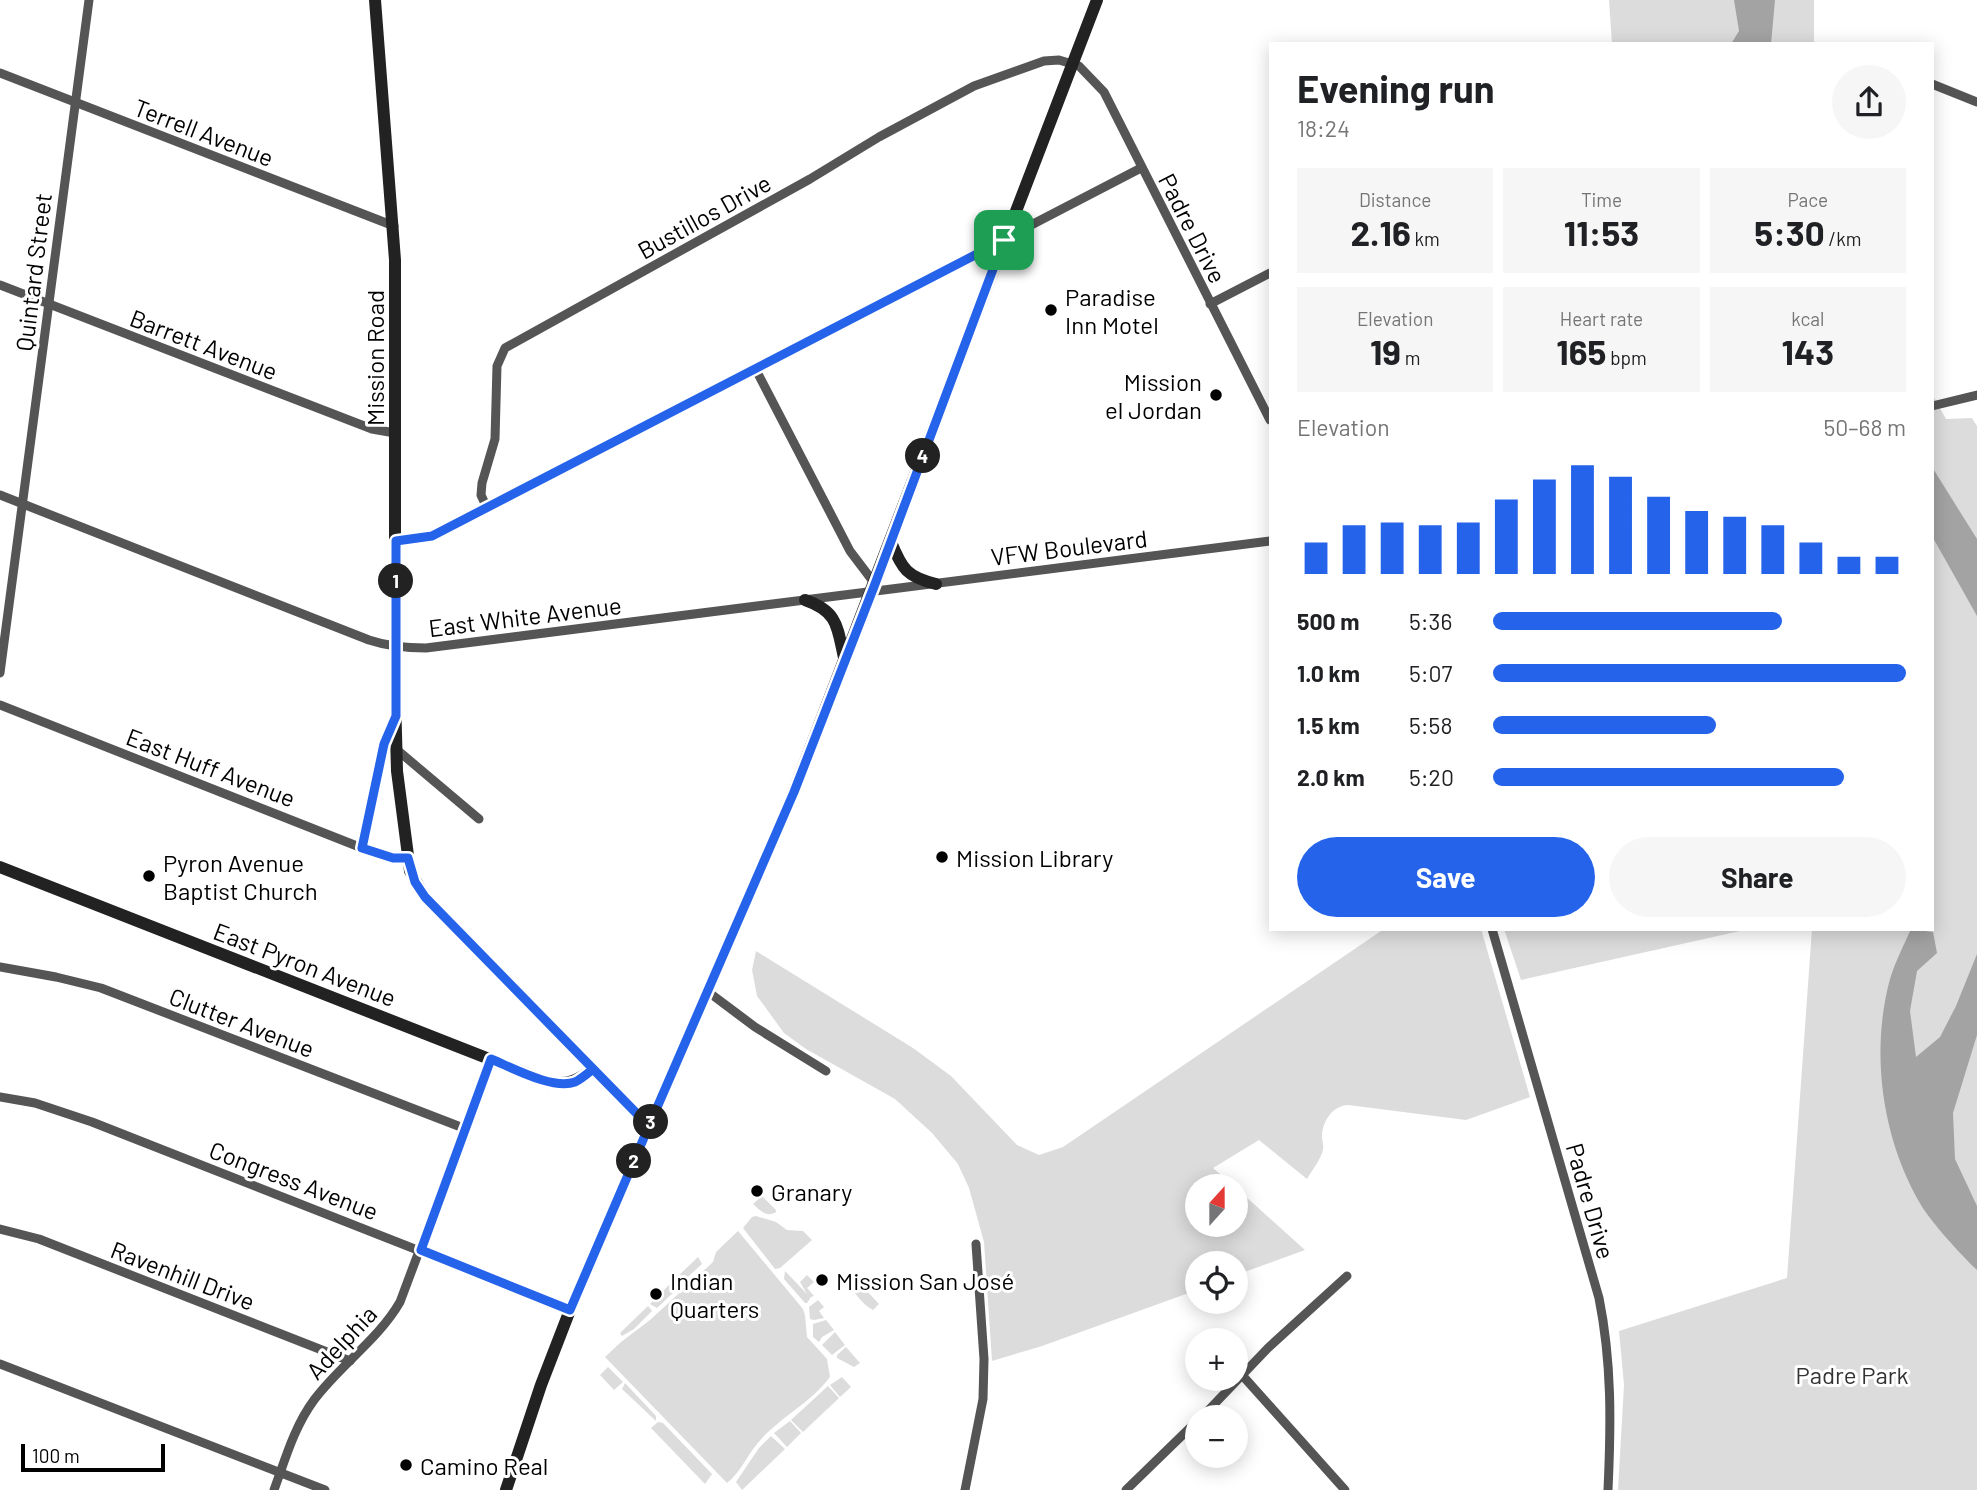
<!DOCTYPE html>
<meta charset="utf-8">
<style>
:root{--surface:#fff;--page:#f6f6f6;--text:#202124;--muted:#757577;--accent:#2563eb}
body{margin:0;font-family:Barlow,sans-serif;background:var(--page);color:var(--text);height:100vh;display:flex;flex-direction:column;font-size:26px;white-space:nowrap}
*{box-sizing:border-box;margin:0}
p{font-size:23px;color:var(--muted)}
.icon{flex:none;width:38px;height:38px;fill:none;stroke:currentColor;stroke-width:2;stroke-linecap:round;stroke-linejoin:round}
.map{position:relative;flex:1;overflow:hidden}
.details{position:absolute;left:1269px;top:42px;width:665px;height:889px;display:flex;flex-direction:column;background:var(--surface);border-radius:0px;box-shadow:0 4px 18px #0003}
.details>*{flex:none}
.needle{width:46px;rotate:21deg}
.tools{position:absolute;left:1185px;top:1174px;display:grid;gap:14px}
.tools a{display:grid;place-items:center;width:63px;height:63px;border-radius:50%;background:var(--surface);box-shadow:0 4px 18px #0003;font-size:35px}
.scale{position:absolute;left:21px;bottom:18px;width:144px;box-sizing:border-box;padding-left:7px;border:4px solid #000;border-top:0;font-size:19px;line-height:24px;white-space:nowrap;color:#000;-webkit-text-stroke:5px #fff;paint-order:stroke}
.pin{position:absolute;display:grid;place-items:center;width:60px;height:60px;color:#fff;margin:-30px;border-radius:14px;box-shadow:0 4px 10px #0006}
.km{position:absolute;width:35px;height:35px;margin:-18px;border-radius:50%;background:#222;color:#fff;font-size:19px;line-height:35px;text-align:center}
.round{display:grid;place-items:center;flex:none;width:74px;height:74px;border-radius:37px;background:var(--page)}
.overview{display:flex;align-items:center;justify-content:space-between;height:119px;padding:0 28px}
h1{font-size:38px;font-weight:700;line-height:52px}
.metrics{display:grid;grid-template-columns:repeat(3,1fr);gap:10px;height:119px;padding:7px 28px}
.metrics div{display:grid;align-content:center;border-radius:0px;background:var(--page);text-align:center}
.metrics b{font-size:35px;font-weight:700}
.metrics small{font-size:19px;font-weight:400}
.metrics p{font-size:19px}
.chart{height:196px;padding:14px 28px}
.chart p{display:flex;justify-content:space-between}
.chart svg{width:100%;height:126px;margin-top:7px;stroke:var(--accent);stroke-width:6}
.primary-button{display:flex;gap:14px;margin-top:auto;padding:14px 28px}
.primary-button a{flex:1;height:80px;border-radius:42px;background:var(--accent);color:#fff;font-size:28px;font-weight:700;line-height:80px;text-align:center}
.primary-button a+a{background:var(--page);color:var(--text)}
ul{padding:0 28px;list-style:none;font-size:23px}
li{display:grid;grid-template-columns:112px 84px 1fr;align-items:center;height:52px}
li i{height:18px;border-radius:9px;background:var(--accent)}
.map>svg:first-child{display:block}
.green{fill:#dcdcdc}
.water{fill:#a3a3a3}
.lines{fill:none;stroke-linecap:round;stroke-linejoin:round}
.street{stroke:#555;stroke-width:9}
.secondary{stroke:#222;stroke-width:12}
.route-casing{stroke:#fff;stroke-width:14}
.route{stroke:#2563eb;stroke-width:9}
.poi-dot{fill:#000;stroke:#fff;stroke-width:2.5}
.labels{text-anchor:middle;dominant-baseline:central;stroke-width:6;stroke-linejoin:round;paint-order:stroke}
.street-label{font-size:24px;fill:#000;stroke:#fff}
.poi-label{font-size:24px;fill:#000;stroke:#fff;text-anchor:start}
.park-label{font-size:24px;fill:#333;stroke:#fff}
</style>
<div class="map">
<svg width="1977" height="1490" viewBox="0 0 1977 1490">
<rect width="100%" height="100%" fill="#fff"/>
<!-- green -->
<g class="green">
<polygon points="1609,0 1814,0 1814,44 1612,44"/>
<polygon points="1932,394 1946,419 1972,418 1977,426 1977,1490 1618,1490 1624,1385 1619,1331 1787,1278 1812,929 1932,929"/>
<path d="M1384,929H1481L1530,1097L1466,1120L1348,1105C1332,1106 1322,1122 1322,1137C1322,1141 1324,1145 1323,1149C1322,1158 1312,1170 1307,1179L1259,1140L1213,1168L1234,1186H1197V1225H1236V1188L1305,1250L1236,1275V1264H1197V1290L1042,1346L992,1361L984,1242L969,1188L958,1164L932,1133L895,1099L806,1049L784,1033L757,996L752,970L756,951L913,1048L951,1076L1017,1145L1039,1155L1063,1147Z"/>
<polygon points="1504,929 1749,929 1521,980"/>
<path d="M762,1196L776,1210V1212C766,1218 760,1210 753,1204Z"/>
<polygon points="756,1216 776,1222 787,1230 803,1231 812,1240 780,1268 775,1269 743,1228 752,1217"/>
<path d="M738,1231L803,1309L805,1315L807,1337L827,1359L830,1377C810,1404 778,1418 757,1444C746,1457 741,1472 727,1483L605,1357L621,1342L650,1320L713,1262L716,1252Z"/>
<polygon points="698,1257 702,1264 678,1286 673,1281"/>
<polygon points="785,1271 807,1294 800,1282 807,1275 814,1282 807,1288 814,1296 811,1297 807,1303 805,1303 784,1279"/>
<path d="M848,1271L879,1304L873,1310C860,1303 847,1285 848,1271Z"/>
<polygon points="671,1283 676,1290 657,1308 650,1304"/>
<polygon points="818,1300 824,1307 819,1311 824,1318 814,1320 810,1319 809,1307"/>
<polygon points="648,1306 652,1311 634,1329 622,1336 620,1333"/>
<polygon points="826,1320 834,1330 822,1337 819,1342 813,1337 813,1324"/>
<polygon points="835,1332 845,1345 832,1355 822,1345"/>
<polygon points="846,1347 860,1363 854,1367 837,1358 837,1355"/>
<polygon points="608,1367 623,1382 614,1390 600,1375"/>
<polygon points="842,1377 851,1387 840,1397 830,1385"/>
<polygon points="625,1383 656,1416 656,1421 622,1389"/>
<polygon points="828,1386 839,1398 803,1432 791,1420"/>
<polygon points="790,1421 801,1433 787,1447 774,1433"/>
<polygon points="658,1422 663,1423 712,1474 705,1484 651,1428"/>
<polygon points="771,1436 785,1449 742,1490 736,1482 759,1448"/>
</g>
<!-- water -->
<g class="water">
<polygon points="1734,0 1775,0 1771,44 1731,44 1739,31"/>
<polygon points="1932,467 1977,539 1977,616 1932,536"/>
<path d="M1911,929L1933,932L1937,953L1917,971L1910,1011L1916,1057L1940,1037L1956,1006L1977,954V1035L1953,1113L1955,1159L1977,1206V1270C1963,1257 1930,1221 1921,1205C1882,1139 1870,1053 1890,979C1895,962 1904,945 1911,929Z"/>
</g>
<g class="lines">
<!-- street -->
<g class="street">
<polyline points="0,73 394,226"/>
<polyline points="1932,84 1977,102"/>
<polyline points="0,285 372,429 395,433"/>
<polyline points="1210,304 1270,273"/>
<polyline points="755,368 850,551 875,584"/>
<polyline points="1932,406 1977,395"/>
<path d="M0,495L369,640C387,646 406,648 426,648L1270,541"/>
<polyline points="487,508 481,495 482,483 495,439 497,366 505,348 810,179 879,137 974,86 1044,61 1059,60 1079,66 1104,92 1270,420"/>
<polyline points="396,541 432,536 1141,168"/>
<polyline points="0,673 89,0"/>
<polyline points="0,705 362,848 393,858 409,858"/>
<polyline points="396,749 479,819"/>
<polyline points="362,848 384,744 394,721"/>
<path d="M1492,929L1599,1298C1612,1363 1611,1424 1608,1490"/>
<polyline points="0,967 56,977 101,988 466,1129"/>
<polyline points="707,991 755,1027 826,1071"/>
<polyline points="0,1097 35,1103 92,1122 570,1310"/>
<polyline points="0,1229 39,1239 350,1361"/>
<polyline points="0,1364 325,1490"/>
<polyline points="1242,1375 1345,1490"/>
<polyline points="1201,1418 1268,1348 1347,1276"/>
<path d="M274,1490C285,1460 294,1427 314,1400C340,1365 378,1340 400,1302L491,1059"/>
<polyline points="965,1490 983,1399 984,1359 976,1244"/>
<polyline points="1126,1490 1197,1421"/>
</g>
<!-- secondary -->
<g class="secondary">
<polyline points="375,0 395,260 395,696 397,771 410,871 425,897 649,1126"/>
<path d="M891,542C902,569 907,577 936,584"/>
<path d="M805,600C840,612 837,629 845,662"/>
<path d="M0,867L548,1082C568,1085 577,1081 593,1069"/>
<polyline points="506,1490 541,1385 570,1310 790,801 1097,0"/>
</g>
</g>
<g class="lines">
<defs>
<path id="route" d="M1004,240L432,536L396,541V716L384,744L362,848L393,858H408L415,882L425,897L649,1126L570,1310L421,1250L491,1059C513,1068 553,1090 575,1082C581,1079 588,1073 593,1069L649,1126L794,792L875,584L1004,240"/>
</defs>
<!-- route casing -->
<use href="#route" class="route-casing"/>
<!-- route -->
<use href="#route" class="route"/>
</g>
<!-- markers -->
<g class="poi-dot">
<circle cx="1051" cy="310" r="7"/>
<circle cx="1216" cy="395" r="7"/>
<circle cx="942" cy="857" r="7"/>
<circle cx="149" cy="876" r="7"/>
<circle cx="757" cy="1191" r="7"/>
<circle cx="822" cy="1280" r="7"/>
<circle cx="656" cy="1294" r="7"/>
<circle cx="406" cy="1465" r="7"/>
</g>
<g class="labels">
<!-- street labels -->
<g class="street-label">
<text transform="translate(204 132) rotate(21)">Terrell Avenue</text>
<text transform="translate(704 216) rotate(-29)">Bustillos Drive</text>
<text transform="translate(1193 228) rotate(63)">Padre Drive</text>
<text transform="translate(33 272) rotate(-83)">Quintard Street</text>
<text transform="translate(204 344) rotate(21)">Barrett Avenue</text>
<text transform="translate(374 358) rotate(-90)">Mission Road</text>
<text transform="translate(1069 547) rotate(-7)">VFW Boulevard</text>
<text transform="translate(525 616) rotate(-7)">East White Avenue</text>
<text transform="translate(211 767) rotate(21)">East Huff Avenue</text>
<text transform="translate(305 964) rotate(21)">East Pyron Avenue</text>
<text transform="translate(242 1022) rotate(21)">Clutter Avenue</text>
<text transform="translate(294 1180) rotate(21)">Congress Avenue</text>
<text transform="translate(1591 1201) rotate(74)">Padre Drive</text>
<text transform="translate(183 1275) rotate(21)">Ravenhill Drive</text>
<text transform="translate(341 1342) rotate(-47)">Adelphia</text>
</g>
<!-- poi labels -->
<g class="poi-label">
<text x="1065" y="296">Paradise<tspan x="1065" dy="28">Inn Motel</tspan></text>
<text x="1202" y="381" text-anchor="end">Mission<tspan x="1202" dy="28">el Jordan</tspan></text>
<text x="956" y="857">Mission Library</text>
<text x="163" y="862">Pyron Avenue<tspan x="163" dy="28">Baptist Church</tspan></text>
<text x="771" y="1191">Granary</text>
<text x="670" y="1280">Indian<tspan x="670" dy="28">Quarters</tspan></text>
<text x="836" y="1280">Mission San José</text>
<text x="420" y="1465">Camino Real</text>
</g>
<!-- park labels -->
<g class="park-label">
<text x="1852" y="1374">Padre Park</text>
</g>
</g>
</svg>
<div class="tools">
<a><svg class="needle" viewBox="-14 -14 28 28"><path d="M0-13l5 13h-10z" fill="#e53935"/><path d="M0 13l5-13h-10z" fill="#757577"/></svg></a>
<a><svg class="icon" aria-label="locate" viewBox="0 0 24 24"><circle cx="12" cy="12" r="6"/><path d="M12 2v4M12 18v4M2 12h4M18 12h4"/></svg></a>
<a>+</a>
<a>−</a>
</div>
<div class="scale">100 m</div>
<div class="pin" style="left:1004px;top:240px;background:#1e9e55"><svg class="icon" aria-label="arrive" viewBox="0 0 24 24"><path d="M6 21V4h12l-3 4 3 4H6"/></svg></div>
<b class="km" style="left:396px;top:581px">1</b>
<b class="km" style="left:634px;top:1161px">2</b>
<b class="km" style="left:651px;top:1122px">3</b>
<b class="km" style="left:923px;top:456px">4</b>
<section class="details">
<div class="overview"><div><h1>Evening run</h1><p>18:24</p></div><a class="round"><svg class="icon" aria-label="share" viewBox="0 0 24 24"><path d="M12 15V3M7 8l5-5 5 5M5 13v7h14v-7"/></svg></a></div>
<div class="metrics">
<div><p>Distance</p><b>2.16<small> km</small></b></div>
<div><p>Time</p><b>11:53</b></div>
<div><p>Pace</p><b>5:30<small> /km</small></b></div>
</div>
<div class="metrics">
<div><p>Elevation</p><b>19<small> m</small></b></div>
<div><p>Heart rate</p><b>165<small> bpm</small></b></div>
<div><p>kcal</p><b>143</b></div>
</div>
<div class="chart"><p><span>Elevation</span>50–68 m</p>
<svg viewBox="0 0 160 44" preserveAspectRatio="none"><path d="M5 44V33M15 44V27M25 44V26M35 44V27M45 44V26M55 44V18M65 44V11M75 44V6M85 44V10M95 44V17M105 44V22M115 44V24M125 44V27M135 44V33M145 44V38M155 44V38"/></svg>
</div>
<ul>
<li><b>500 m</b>5:36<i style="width:70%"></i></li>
<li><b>1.0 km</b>5:07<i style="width:100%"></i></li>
<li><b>1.5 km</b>5:58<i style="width:54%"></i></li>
<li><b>2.0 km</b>5:20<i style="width:85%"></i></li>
</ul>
<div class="primary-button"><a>Save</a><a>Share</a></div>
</section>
</div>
